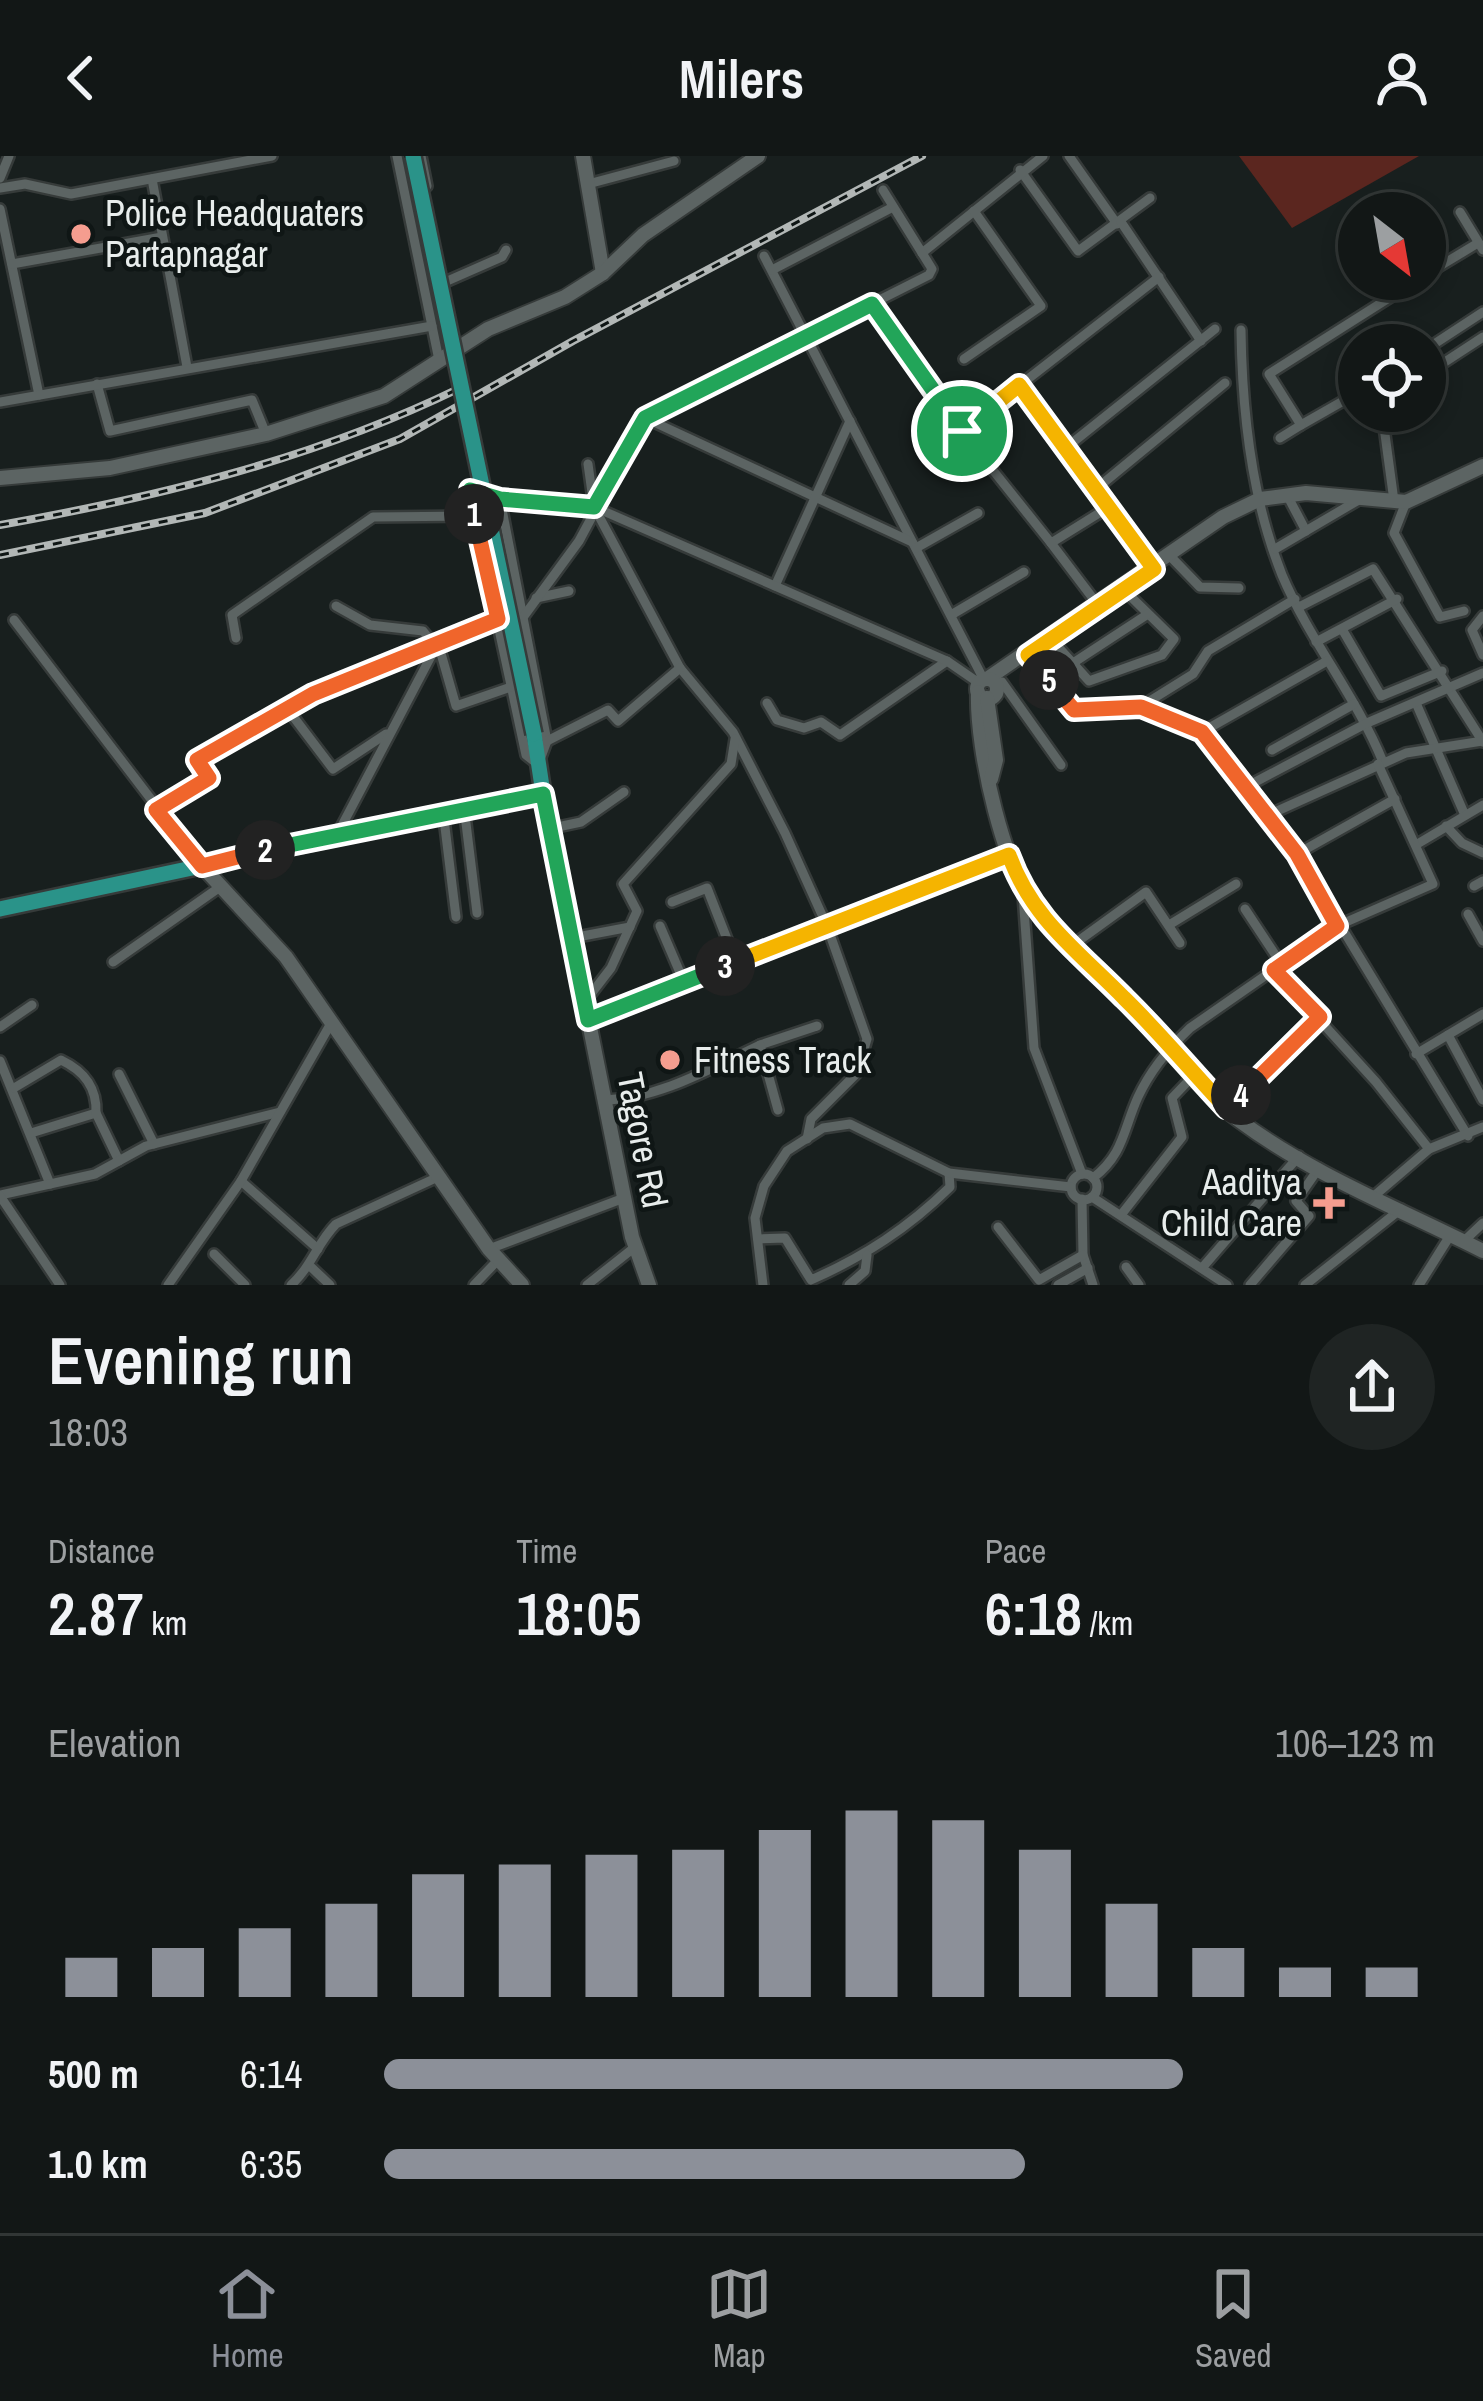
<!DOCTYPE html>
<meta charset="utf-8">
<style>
:root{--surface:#121716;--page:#1f2423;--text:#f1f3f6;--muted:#9c9fa1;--line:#313635;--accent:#8c9099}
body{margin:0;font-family:"Archivo Narrow",sans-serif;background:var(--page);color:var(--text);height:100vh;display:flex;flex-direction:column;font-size:45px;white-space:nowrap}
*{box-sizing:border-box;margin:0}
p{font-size:39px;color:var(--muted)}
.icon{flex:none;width:66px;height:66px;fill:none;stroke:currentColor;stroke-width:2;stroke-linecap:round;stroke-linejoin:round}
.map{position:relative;height:1129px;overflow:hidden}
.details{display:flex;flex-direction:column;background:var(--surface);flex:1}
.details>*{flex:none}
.needle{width:78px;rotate:149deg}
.tools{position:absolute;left:1338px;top:36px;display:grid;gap:24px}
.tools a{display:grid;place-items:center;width:108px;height:108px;border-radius:50%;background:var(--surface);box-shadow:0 6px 18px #0003,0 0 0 3px var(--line);font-size:60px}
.pin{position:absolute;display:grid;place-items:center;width:102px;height:102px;color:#fff;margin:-51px;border:6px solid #fff;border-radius:50%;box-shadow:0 3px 12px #0007}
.km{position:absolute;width:60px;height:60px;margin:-30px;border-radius:50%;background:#222;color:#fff;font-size:33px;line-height:60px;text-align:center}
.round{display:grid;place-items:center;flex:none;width:126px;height:126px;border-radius:63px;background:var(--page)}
.head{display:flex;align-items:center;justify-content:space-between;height:204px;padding:0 48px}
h1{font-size:66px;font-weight:600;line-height:90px}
.metrics{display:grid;grid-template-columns:repeat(3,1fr);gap:18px;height:204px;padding:12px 48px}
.metrics div{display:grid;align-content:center}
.metrics b{font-size:60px;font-weight:600}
.metrics small{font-size:33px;font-weight:400}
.metrics p{font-size:33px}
.chart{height:336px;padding:24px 48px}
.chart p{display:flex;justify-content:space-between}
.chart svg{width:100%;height:216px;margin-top:12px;stroke:var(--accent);stroke-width:6}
ul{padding:0 48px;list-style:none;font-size:39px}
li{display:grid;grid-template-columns:192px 144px 1fr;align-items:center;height:90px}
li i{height:30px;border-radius:15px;background:var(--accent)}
header{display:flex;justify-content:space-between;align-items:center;height:156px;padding:0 48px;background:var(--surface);font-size:54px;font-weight:600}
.tabs{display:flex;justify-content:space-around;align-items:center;height:168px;border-top:3px solid var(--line);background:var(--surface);font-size:33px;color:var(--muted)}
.tabs a{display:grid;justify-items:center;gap:6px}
.tabs .current{color:var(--accent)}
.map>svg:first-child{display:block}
.green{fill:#5b261f}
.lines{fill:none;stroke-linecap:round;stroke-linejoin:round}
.street-casing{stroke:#363b3a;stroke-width:14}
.secondary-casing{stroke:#363b3a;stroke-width:18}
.primary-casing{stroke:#363b3a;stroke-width:20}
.street{stroke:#5c6463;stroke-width:9}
.secondary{stroke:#5c6463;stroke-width:14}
.primary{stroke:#2a9389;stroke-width:15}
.rail-casing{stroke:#b2b7b6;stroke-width:8}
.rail{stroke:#0f1615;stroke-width:3;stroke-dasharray:9;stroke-linecap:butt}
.primary-bridge-casing{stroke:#363b3a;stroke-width:20;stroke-linecap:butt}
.primary-bridge{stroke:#2a9389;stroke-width:15}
.split-1-casing{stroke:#fff;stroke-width:24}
.split-2-casing{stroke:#fff;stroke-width:24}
.split-3-casing{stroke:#fff;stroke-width:24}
.split-4-casing{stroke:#fff;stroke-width:24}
.split-5-casing{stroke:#fff;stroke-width:24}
.split-6-casing{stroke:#fff;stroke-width:24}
.split-1{stroke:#22a559;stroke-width:15}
.split-2{stroke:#f0652b;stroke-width:15}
.split-3{stroke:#22a559;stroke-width:15}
.split-4{stroke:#f5b400;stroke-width:15}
.split-5{stroke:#f0652b;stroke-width:15}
.split-6{stroke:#f5b400;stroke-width:15}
.poi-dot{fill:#f59d8f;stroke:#0f1615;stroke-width:4.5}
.labels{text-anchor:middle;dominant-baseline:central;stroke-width:9;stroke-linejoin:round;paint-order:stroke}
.poi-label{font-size:36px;fill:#e8edec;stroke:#0f1615;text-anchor:start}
.street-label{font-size:36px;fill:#e8edec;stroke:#0f1615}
</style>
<header><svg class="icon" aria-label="back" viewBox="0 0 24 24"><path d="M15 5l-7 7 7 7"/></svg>Milers<svg class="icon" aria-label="person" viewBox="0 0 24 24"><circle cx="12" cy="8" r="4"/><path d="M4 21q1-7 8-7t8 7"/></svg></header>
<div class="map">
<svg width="1483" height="1129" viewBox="0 0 1483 1129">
<rect width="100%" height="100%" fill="#181f1e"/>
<!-- green -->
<polygon class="green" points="1239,0 1419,0 1292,72"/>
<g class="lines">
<defs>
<g id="street">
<polyline points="397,0 439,204"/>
<polyline points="421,0 427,30"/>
<polyline points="1069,0 1117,68"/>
<polyline points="1020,14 1078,95 1150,42"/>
<polyline points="0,22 9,0"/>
<polyline points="152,23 187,211"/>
<polyline points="588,28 674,5"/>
<polyline points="0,32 25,28 71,38 272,0"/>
<polyline points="0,53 39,239"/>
<polyline points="1460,56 1483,94"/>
<polyline points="1121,66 1201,185"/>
<polyline points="922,97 1043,0"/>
<polyline points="764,100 984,524"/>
<polyline points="12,108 162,81"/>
<polyline points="772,114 893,51"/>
<polyline points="1425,119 1478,87"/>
<polyline points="445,126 502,101 506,94"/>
<polyline points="873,148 921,224 1051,387 1109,351"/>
<path d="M1241,174C1242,253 1252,344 1282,419C1310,485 1356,540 1383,606"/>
<polyline points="1425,194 1483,156"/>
<polyline points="964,203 1041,150 974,55"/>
<polyline points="1425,219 1483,181"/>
<polyline points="97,228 110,275 252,244 266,278"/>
<polyline points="1019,229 1154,413"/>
<polyline points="0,246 432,170"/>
<polyline points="1390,255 1384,271 1394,345"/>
<polyline points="645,262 912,386"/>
<polyline points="1301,269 1359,236"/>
<polyline points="961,275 1159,121"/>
<polyline points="1280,282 1301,269 1269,218 1419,123"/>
<polyline points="1067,291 1215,173"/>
<polyline points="588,308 594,351 680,512 733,576 785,677 827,770 867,883 857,917 811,963 807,983"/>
<polyline points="1096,333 1225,227"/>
<polyline points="1287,339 1306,375"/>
<polyline points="500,343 547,585 541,601"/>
<polyline points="1406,346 1394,377 1440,461 1464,455"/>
<polyline points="1051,387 1098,449"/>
<polyline points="916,392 978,357"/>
<polyline points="1275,393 1362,342"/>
<polyline points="1170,400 1200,431 1239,432"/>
<polyline points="775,430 850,265"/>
<polyline points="536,442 569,435"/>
<polyline points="336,450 370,469 423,475 434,489"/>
<polyline points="1299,451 1373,413 1483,586"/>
<polyline points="951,459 1024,416"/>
<polyline points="524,460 579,385 645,262 929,119 932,113 883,34"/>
<polyline points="1483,460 1472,474 1483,499"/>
<polyline points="14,464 202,710"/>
<polyline points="1342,473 1381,540 1442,515"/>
<polyline points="236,482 232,459 373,361 474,360"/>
<polyline points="1051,483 1089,525 1162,499 1174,483 1123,433"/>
<polyline points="1316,486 1397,443"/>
<polyline points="1028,498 1074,554 1140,551 1202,576 1297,698 1468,980"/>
<polyline points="1073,507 1148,458"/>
<polyline points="1002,526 1061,609"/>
<polyline points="767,547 777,564 804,572 821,566 840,579 947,505"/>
<polyline points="1416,547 1464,657"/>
<polyline points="1140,551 1193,518 1208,495 1295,443"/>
<polyline points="289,555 333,613 386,578"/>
<polyline points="1202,576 1327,505"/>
<polyline points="547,585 608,554 618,565 680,512"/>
<polyline points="1272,594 1354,548"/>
<polyline points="535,606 526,599 469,334 500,343 594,351 947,505 979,527"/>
<polyline points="1242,633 1367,567 1483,517"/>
<polyline points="464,651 477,757"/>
<polyline points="156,654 209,622 197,604 313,538 438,487 456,550 511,531"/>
<polyline points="443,655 456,761"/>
<polyline points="1264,661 1406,597 1483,585"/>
<polyline points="1446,670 1462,687 1483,697"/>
<polyline points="553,672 581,666 624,636"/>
<polyline points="338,677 438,487 498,463"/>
<polyline points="1419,687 1483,649"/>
<polyline points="1297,698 1395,643"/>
<polyline points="1474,730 1483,725"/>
<polyline points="1023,739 1034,892 1082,1018"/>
<polyline points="672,746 707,732 736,806"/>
<polyline points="1245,753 1282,809"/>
<polyline points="1468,758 1483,785"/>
<polyline points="1169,769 1236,728"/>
<polyline points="660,770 684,826"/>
<polyline points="572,782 630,771"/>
<polyline points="1070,791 1146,736 1180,787"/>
<polyline points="113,806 220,731"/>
<polyline points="1274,814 1376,926 1429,993"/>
<polyline points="584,847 611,812 637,755 623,728 731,608 735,583"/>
<polyline points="588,864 1009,699"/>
<polyline points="0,871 32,849"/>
<polyline points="1448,879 1483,944"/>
<polyline points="760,889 817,870"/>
<polyline points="1416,898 1483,858"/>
<polyline points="0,905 50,1028"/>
<polyline points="119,918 154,988"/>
<path d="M14,932L61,904C84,915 97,931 96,957L31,977"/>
<path d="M604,944C659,943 711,912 760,889L778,954"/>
<polyline points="1226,952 1320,861"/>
<polyline points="96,957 119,1005"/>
<circle cx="1084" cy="1031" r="13"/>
<path d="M1093,1022C1124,998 1123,974 1138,941C1150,915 1170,891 1190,872L1337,770L1433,728L1378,608"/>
<polyline points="241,1025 318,1093"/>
<polyline points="0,1039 95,1018 146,990 280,956"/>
<polyline points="0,1040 60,1129"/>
<polyline points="1374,1040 1429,993 1483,971"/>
<polyline points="1092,1041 1227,1129"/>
<polyline points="1082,1043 1083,1099 1093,1129"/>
<polyline points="1121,1059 1182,981 1172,942 1195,918"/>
<polyline points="998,1071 1039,1124 1083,1099"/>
<path d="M758,1083L785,1082L811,1124C865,1100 908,1072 950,1031L949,1017"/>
<polyline points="1464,1085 1483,1067"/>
<polyline points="489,1093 624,1042"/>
<polyline points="214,1098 245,1129"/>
<polyline points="311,1111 330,1129"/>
<polyline points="1126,1111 1139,1129"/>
<polyline points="1202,1112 1299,1000"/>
<polyline points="168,1129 241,1025 330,869"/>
<path d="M291,1129C312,1110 317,1087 336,1068L438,1021"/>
<polyline points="474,1129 499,1103"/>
<polyline points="587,1129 635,1091"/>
<polyline points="763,1129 755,1062 764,1030 787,995 823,972 850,968 949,1017 1071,1031"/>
<polyline points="849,1129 865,1115 867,1099"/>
<polyline points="1058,1129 1088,1112"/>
<polyline points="1250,1129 1309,1060 1296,1045 1319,1012"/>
<polyline points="1305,1129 1401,1053"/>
<polyline points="1419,1129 1451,1078"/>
</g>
<g id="secondary">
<polyline points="583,0 603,117"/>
<polyline points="0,322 110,312 266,278 384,240 488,173 565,141 603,117 643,79 758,0"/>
<polyline points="987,523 1223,361 1260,343 1306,337 1406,346 1483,310"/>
<circle cx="987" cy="533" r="10"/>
<path d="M978,536C976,594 1004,717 1041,762C1069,798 1109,825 1139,858C1171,893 1202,938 1240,965C1313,1019 1402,1054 1483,1095"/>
<polyline points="987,542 996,604 991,623"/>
<polyline points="543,637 632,1081 649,1129"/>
<polyline points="202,710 286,801 489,1093 522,1129"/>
</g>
<g id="primary">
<polyline points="534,578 543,637"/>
<polyline points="0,753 543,637"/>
</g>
</defs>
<!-- street casing -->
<use href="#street" class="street-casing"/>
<!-- secondary casing -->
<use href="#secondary" class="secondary-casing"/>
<!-- primary casing -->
<use href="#primary" class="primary-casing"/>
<!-- street -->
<use href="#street" class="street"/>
<!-- secondary -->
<use href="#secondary" class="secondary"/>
<!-- primary -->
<use href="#primary" class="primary"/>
<defs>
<g id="rail">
<path d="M0,369C158,341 314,303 460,232"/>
<polyline points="0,399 205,357 400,283 573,185 922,0"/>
</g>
</defs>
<!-- rail casing -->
<use href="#rail" class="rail-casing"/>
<!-- rail -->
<use href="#rail" class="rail"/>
<defs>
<polyline id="primary-bridge" points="413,0 534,578"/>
</defs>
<!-- primary-bridge casing -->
<use href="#primary-bridge" class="primary-bridge-casing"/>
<!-- primary-bridge -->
<use href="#primary-bridge" class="primary-bridge"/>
</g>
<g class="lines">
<defs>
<polyline id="split-1" points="474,358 470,334 500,343 594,351 645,262 872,148 962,275"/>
<polyline id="split-2" points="265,694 202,710 156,654 209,622 197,604 313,538 498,463 474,358"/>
<polyline id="split-3" points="265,694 543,638 588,864 725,810"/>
<path id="split-4" d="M725,810L1009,699C1032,763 1078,795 1124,842C1160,877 1192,916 1226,952L1241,939"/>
<polyline id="split-5" points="1049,524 1074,554 1141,551 1202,576 1297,698 1337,770 1274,814 1320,861 1241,939"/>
<polyline id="split-6" points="962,275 1019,229 1154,413 1028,499 1049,524"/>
</defs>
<!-- split-1 casing -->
<use href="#split-1" class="split-1-casing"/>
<!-- split-2 casing -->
<use href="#split-2" class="split-2-casing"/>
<!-- split-3 casing -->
<use href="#split-3" class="split-3-casing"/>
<!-- split-4 casing -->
<use href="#split-4" class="split-4-casing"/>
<!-- split-5 casing -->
<use href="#split-5" class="split-5-casing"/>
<!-- split-6 casing -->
<use href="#split-6" class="split-6-casing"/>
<!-- split-1 -->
<use href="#split-1" class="split-1"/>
<!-- split-2 -->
<use href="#split-2" class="split-2"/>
<!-- split-3 -->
<use href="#split-3" class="split-3"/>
<!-- split-4 -->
<use href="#split-4" class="split-4"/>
<!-- split-5 -->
<use href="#split-5" class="split-5"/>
<!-- split-6 -->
<use href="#split-6" class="split-6"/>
</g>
<!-- markers -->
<g class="poi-dot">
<circle cx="81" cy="78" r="12"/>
<circle cx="670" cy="904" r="12"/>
<path d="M1323 1029h12v12h12v12h-12v12h-12v-12h-12v-12h12z"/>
</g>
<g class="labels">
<!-- poi labels -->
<g class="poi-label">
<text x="105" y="57">Police Headquaters<tspan x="105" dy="41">Partapnagar</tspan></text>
<text x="694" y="904">Fitness Track</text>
<text x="1302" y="1026" text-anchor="end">Aaditya<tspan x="1302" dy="41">Child Care</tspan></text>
</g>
<!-- street labels -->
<g class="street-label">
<text transform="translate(643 984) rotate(79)">Tagore Rd</text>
</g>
</g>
</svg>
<div class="tools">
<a><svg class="needle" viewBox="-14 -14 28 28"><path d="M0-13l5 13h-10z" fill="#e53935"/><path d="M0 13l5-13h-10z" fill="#9c9fa1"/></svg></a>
<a><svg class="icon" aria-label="locate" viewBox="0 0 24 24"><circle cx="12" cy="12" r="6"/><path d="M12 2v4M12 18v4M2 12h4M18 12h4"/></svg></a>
</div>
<div class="pin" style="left:962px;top:275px;background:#1e9e55"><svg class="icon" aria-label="arrive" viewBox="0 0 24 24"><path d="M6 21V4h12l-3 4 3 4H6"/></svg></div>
<b class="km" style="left:474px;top:358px">1</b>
<b class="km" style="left:265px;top:694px">2</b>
<b class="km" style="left:725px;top:810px">3</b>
<b class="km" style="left:1241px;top:939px">4</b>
<b class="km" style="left:1049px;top:524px">5</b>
</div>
<section class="details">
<div class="head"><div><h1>Evening run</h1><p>18:03</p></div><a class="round"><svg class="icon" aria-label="share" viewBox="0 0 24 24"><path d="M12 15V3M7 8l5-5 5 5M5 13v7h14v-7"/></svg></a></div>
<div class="metrics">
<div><p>Distance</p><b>2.87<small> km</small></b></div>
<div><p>Time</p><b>18:05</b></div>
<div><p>Pace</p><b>6:18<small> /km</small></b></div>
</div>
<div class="chart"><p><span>Elevation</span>106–123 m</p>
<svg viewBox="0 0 160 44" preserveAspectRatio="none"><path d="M5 44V36M15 44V34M25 44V30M35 44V25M45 44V19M55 44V17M65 44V15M75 44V14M85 44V10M95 44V6M105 44V8M115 44V14M125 44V25M135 44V34M145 44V38M155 44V38"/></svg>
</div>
<ul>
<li><b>500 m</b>6:14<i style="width:76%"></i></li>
<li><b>1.0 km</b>6:35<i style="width:61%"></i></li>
</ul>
</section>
<nav class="tabs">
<a class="current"><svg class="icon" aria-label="home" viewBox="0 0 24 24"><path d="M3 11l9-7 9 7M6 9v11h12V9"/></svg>Home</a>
<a><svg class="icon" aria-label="map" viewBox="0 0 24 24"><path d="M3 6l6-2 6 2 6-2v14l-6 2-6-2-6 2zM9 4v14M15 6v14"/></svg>Map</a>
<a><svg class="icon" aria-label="saved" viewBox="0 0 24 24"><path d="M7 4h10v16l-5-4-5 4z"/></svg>Saved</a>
</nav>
